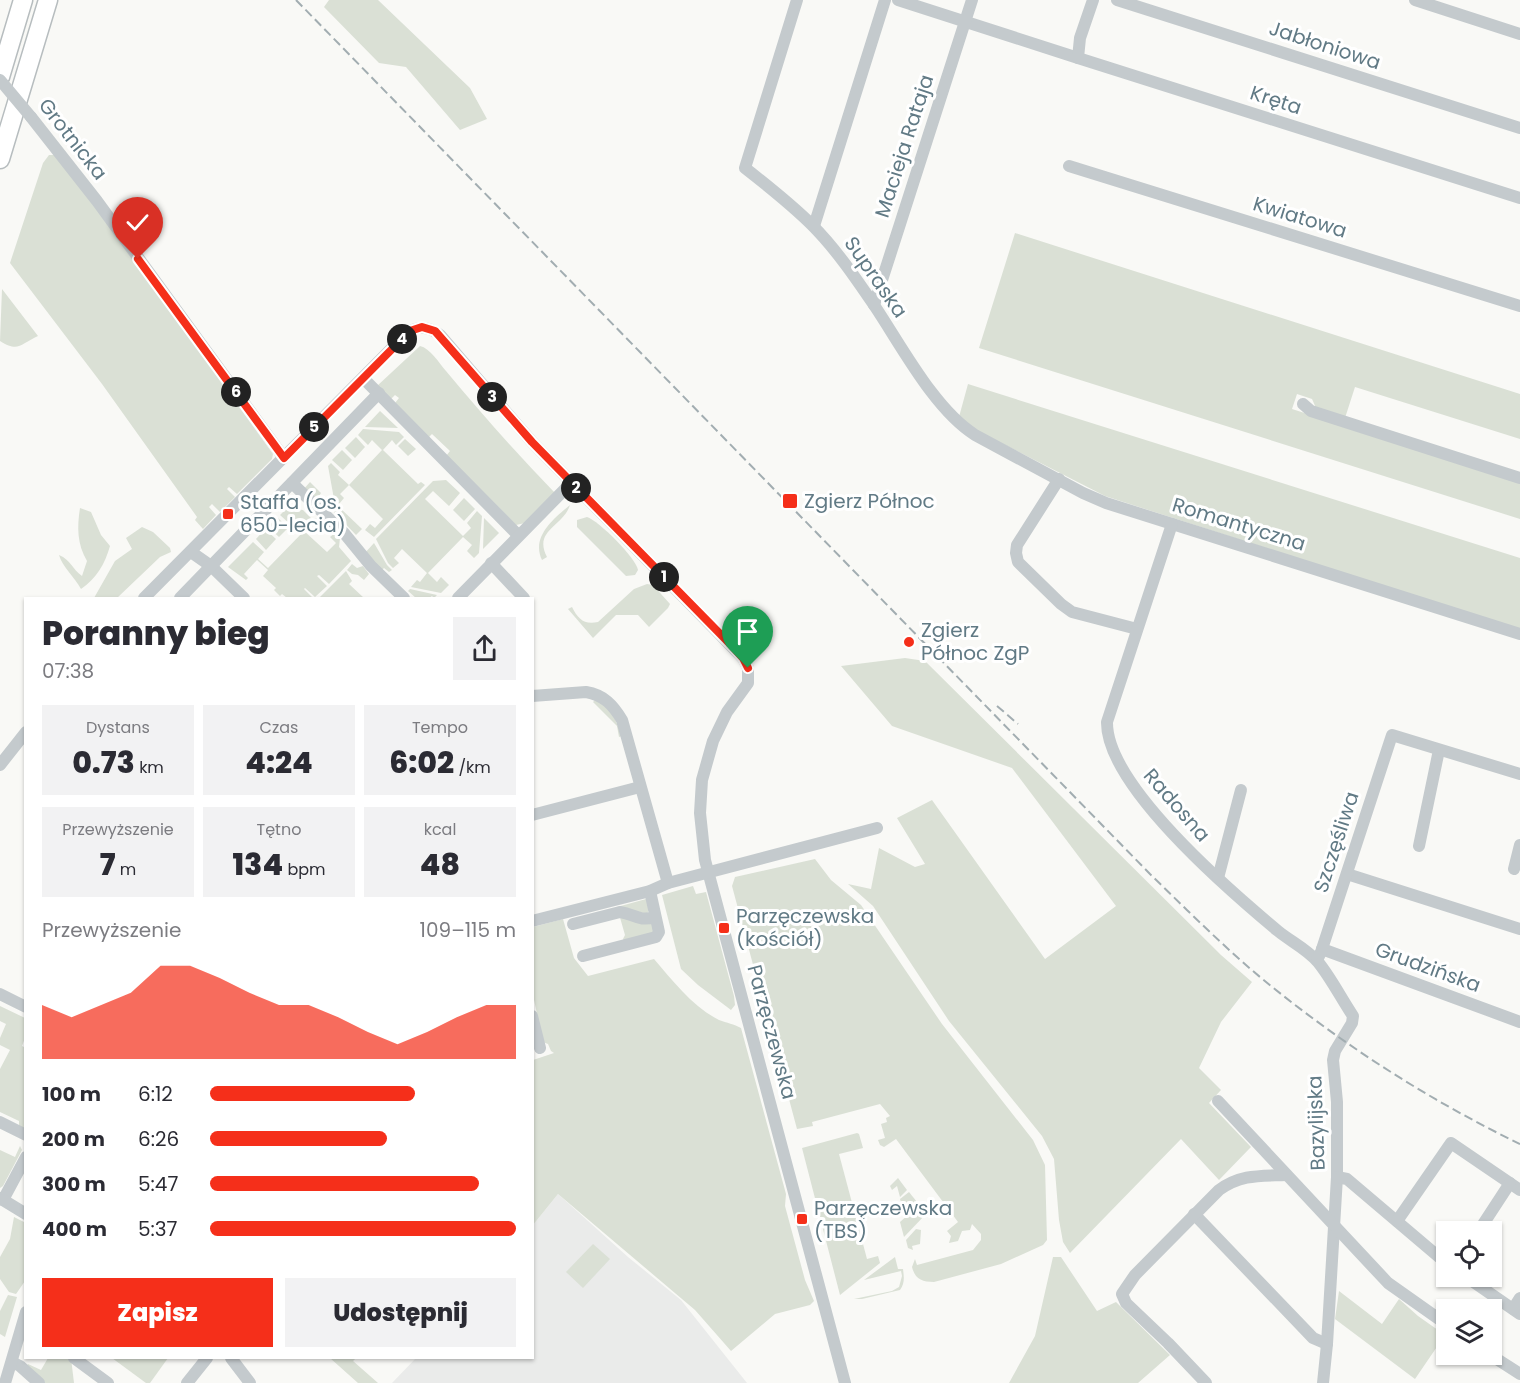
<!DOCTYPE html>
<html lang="pl">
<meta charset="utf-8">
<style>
:root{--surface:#fff;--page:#f2f2f3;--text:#2b2b33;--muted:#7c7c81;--accent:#f52f1a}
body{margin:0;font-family:Poppins,sans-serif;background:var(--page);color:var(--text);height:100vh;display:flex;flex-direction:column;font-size:22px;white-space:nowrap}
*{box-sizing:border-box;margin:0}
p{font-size:20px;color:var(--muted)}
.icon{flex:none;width:33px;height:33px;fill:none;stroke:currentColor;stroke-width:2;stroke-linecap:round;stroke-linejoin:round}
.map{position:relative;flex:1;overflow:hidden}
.panel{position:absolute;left:24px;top:597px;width:510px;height:762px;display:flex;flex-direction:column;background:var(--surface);border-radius:0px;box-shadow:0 2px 4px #0004}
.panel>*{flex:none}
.tools{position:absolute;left:1436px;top:1221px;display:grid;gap:12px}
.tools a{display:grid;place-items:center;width:66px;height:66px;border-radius:0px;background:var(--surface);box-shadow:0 2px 4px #0004;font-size:30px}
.pin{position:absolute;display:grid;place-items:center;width:51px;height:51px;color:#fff;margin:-62px -26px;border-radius:50% 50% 50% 0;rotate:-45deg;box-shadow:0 0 6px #0007}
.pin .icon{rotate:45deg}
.km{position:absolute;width:30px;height:30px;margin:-15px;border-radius:50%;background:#222;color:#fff;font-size:16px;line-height:30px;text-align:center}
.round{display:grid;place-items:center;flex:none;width:63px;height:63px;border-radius:0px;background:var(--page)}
.head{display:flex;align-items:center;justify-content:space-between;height:102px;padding:0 18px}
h1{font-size:33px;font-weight:800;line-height:45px}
.metrics{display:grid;grid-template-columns:repeat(3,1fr);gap:9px;height:102px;padding:6px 18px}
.metrics div{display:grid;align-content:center;border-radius:0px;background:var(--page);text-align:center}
.metrics b{font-size:30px;font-weight:800}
.metrics small{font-size:16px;font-weight:400}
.metrics p{font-size:16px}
.chart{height:168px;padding:12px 18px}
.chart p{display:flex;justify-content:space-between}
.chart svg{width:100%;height:108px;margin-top:6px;fill:var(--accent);opacity:.7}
.cta{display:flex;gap:12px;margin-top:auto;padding:12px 18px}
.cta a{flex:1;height:69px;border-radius:0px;background:var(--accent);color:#fff;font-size:24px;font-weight:800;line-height:69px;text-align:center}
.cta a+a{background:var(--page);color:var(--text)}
ul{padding:0 18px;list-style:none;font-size:20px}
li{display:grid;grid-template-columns:96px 72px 1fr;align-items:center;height:45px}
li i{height:15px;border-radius:8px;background:var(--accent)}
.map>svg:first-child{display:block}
.built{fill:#eaebea}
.green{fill:#dae0d5}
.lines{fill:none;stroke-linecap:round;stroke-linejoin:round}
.highway-casing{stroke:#b7bdbf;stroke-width:21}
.minor{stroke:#c4cacd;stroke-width:12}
.highway{stroke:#fff;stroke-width:18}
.rail{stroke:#a2adb1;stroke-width:2;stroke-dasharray:9 4.5;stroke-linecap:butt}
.minor-bridge{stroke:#c4cacd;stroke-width:12}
.route-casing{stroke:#fff;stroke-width:12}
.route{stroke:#f52f1a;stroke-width:8}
.poi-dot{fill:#f52f1a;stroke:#fff;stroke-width:2}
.labels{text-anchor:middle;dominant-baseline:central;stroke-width:6;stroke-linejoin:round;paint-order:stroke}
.street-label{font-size:20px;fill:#617a85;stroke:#fff}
.poi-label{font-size:20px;fill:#617a85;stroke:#fff;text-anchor:start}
</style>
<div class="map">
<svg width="1520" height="1383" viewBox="0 0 1520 1383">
<rect width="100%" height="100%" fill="#f9f9f6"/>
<!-- built -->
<polygon class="built" points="558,1194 628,1257 681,1300 747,1383 392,1383 416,1358 532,1358 533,1225"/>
<!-- green -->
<g class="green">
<polygon points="329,0 378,0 470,88 487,119 460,130 406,67 379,63 324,7"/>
<polygon points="49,155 56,155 101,214 273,454 272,459 237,494 229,487 227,489 235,497 220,512 212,504 209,507 216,515 203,529 195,520 197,517 102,384 10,263 43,163"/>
<polygon points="1015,233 1520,394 1520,439 1355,387 1345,418 1316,408 1312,399 1297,394 1292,409 1520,482 1520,519 979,348"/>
<path d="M2,289L38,336C20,344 19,353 0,341Z"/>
<path d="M420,346C430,348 439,363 446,371C481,413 517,454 555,493L525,523L516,525L446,456L450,451L432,434L428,438L395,403L399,398L395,395L391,399L377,386Z"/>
<polygon points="968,384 1520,558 1520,630 1105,496 972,428 959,417"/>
<polygon points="380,411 398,428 365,427"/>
<polygon points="363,429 399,432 404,437 396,445 392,440 383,450 418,484 421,482 425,485 374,537 365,530 370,524 375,528 383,519 349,485 340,494 344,498 339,504 334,499 328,466 331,463 340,472 338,475 349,485 382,450 372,440 368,445 358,435"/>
<polygon points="356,437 365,447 355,458 345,448"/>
<polygon points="405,439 416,449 408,456 398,446"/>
<polygon points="342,450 352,460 343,470 332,460"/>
<polygon points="446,480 460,493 449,506 433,491 425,499 463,536 471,528 467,523 477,511 482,516 479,553 474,558 467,551 472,545 463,537 428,573 437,582 441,577 449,585 441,593 411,587 417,580 420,582 427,573 402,549 394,558 399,563 393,568 388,563 376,539 433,481"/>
<polygon points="310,482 321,493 319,496 325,500 328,497 337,505 332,510 328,506 324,510 303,490"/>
<polygon points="464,498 475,509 464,521 453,510"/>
<path d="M570,505C563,527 533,530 547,557L542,560C531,537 553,519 570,505Z"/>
<polygon points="339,507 362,529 356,535 334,512"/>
<path d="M80,508L91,512L101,535L110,546C105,564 96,579 81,589C75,578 62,566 59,555C71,560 72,569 82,576L87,561C77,544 77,527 80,508Z"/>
<polygon points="287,508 303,510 312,519 319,518 322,520 317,525 313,521 304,531 327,552 336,543 330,537 335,533 340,538 339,547 351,561 329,584 319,575 317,576 327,586 315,597 305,588 304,589 313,598 287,598 282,594 280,596 274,590 276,588 263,576 268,570 257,560 244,574 248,578 246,580 228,567 253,542 264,552 258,559 268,568 304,531 294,522 291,525 280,515"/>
<polygon points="277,517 288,528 279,537 268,527"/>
<path d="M587,517C599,521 636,558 638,570L635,575L626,576L577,527V520Z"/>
<polygon points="484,518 499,533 483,549"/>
<polygon points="142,527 153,532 170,548 171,552 160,557 117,598 94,598 115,561 132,549 126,538"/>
<polygon points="265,529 276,539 266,550 256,539"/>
<polygon points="374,543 387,565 392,570 389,572 384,568 380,572 364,554"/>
<polygon points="352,564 357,568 363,566 369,574 364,580 358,575 352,574 347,570"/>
<polygon points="346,571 352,581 349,584 364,598 319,598"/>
<path d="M647,584L653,585L670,604L668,608L649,627L638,615H616L593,638L568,609L572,607C578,619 584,625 598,622L634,589Z"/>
<polygon points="410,589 437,595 434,598 432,596 429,598 416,598 408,591"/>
<polygon points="905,658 925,661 1221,955 1252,982 1221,1022 1199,1068 1221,1090 1209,1103 1251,1147 1219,1180 1181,1139 1070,1253 1063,1242 1059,1220 1054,1159 1042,1136 949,1021 873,906 848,884 871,889 879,848 915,867 925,864 897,818 932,800 1045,959 1116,906 1012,768 892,726 841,666"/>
<polygon points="596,699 612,712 622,736 619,737 617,726 593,702"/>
<path d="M815,859L831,880L861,905L942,1024L1033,1140L1045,1165L1047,1240L1043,1245L1001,1264L934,1282C922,1282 915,1279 912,1267L915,1259L917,1265L973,1250L981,1240V1234L972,1224L970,1230L962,1231L958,1241L949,1243L951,1236L947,1231L958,1222L896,1139L884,1147L880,1145L878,1140L885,1138L881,1124L887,1122L886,1118L890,1116L880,1104L812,1122L813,1126L797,1129L732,886L735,877Z"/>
<polygon points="693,886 696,894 706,892 734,996 735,1005 731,1010 698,985 681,969 662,895"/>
<polygon points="646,899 650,908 647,914 617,907"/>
<polygon points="619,914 650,921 655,929 652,934 624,941 623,939 625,935"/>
<path d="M563,919L574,958L588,976L654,959C673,981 693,1007 719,1020C727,1023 734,1024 741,1028L786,1194L785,1206L805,1280L814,1301L810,1305L775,1314L731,1351L695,1310L558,1194L533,1225V1060L554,1053L551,1051L548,1044L543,1042L533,995V927Z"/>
<polygon points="0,1006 25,1018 25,1038 22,1046 26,1048 25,1131 19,1128 19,1121 0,1112 0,1069 10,1050 0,1045 0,1038 6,1024 0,1021"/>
<polygon points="857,1133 859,1134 863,1148 839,1154 867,1259 878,1256 880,1263 840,1295 802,1148"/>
<polygon points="20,1146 22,1150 3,1186 0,1188 0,1150 15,1157"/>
<polygon points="898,1178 907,1190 900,1197 897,1186 892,1190 890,1186"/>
<polygon points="909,1192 917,1202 904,1214 900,1199"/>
<polygon points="919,1205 926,1214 904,1237 900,1222"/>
<polygon points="14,1217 26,1223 25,1281 16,1294 9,1292 0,1279 0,1257 10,1239"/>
<polygon points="916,1229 921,1230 920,1244 912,1246 913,1250 908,1248 906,1240"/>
<polygon points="593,1244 610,1259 583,1288 566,1272"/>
<path d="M895,1257L898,1269H903C904,1277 905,1283 900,1290L862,1299H854L892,1291L899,1287L902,1276L901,1271L864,1280Z"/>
<polygon points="1053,1257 1061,1257 1097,1311 1116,1302 1170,1355 1138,1383 1009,1383 1035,1336"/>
<polygon points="1339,1291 1382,1324 1399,1299 1418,1316 1445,1335 1415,1379 1335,1319"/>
<polygon points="8,1295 17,1297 5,1337 0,1334 0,1311"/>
<polygon points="48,1358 71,1358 74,1383 44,1383 26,1367 28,1364 41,1370"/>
<polygon points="112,1358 168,1358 150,1383 146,1383"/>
<polygon points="330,1358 356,1358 353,1361 378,1383 358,1383"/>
</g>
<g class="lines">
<defs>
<g id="highway">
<polyline points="0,77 23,0"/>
<polyline points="0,159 48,0"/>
</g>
</defs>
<!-- highway casing -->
<use href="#highway" class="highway-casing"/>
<!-- minor -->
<g class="minor">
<path d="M797,0L745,168C768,186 791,204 812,225C835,248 855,277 874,305C901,345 934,409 975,435L1083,493L1106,503L1520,634"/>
<polyline points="898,0 1078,58"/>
<polyline points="1093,0 1080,38 1078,58 1520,198"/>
<polyline points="1117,0 1520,128"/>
<polyline points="1415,0 1520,34"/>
<polyline points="31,117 97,201 284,458"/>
<polyline points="1069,166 1520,306"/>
<polyline points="814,226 885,0"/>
<polyline points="874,305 972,0"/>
<polyline points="363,378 518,535"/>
<polyline points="1303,404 1311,411 1520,478"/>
<polyline points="1059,479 1017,545 1016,553 1018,562 1061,604 1072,612 1137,629"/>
<polyline points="292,483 344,533 371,566 404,598"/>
<path d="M1172,524L1107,722C1106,785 1230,891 1278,931C1290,941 1307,949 1318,962C1331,978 1341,998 1353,1016L1352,1023L1335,1051L1333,1060L1337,1102V1177L1327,1344L1323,1383"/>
<polyline points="191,552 211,566 244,598"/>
<polyline points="491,563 524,598"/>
<path d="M144,598L405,335C417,325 428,326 440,335L532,442L743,658L748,668V683L727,712L713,741L702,780L700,813L705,860L845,1383"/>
<polyline points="180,598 379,393"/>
<polyline points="458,598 571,483"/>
<path d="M532,696L586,692C604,695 613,705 622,720L668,883"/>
<polyline points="0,765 26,732"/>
<polyline points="532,815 640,787"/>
<polyline points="1419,846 1439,750"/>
<polyline points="1514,869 1520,845"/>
<polyline points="1347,874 1520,929"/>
<polyline points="1218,878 1241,790"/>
<polyline points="532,921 650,891 668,883 877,828"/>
<path d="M573,924L620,912C635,914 638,922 655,917"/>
<polyline points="1322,949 1520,1022"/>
<polyline points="583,956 656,937 659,932 650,891"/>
<polyline points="1317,960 1321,952 1392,735 1520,774"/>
<polyline points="0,994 26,1007"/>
<polyline points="532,1016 540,1048"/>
<polyline points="1218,1101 1388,1283 1446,1324"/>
<polyline points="0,1122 26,1135"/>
<polyline points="1337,1177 1347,1179 1446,1263"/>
<polyline points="0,1198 3,1200 26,1157"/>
<polyline points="3,1200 26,1214"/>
<polyline points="1194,1214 1313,1338 1327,1344"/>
<polyline points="1397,1221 1451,1143 1520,1190"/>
<polyline points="1478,1232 1510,1183"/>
<polyline points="1465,1276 1520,1314"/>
<polyline points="1513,1309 1520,1298"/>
<polyline points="1489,1354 1520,1374"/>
<polyline points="74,1358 108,1383"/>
<polyline points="231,1358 250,1383"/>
<polyline points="12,1362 20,1366 39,1383"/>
<polyline points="5,1383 26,1312"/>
<polyline points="187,1383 207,1358"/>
<path d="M1206,1383L1168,1343L1126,1303L1122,1294L1135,1275L1219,1190C1241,1174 1260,1176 1286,1175"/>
</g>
<!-- highway -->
<use href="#highway" class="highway"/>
<!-- rail -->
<g class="rail">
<path d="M296,0L1150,874C1186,909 1222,945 1260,977C1340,1043 1427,1099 1520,1144"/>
<polyline points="997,706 1018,724"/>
</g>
<!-- minor-bridge -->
<polyline class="minor-bridge" points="0,80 31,117"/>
</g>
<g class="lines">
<defs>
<polyline id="route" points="138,259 284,458 410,331 422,327 435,331 532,442 733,647 743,658 748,668"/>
</defs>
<!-- route casing -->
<use href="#route" class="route-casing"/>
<!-- route -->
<use href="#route" class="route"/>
</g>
<!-- markers -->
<g class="poi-dot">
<rect x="782" y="493" width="16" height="16" rx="3"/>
<rect x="222" y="508" width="12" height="12" rx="3"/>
<circle cx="909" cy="642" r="6"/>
<rect x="718" y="922" width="12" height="12" rx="3"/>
<rect x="796" y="1213" width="12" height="12" rx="3"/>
</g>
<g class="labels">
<!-- street labels -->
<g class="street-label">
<text transform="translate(1325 45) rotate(18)">Jabłoniowa</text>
<text transform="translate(1276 100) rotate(18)">Kręta</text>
<text transform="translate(73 139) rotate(52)">Grotnicka</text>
<text transform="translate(904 146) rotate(-72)">Macieja Rataja</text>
<text transform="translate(1300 217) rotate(17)">Kwiatowa</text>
<text transform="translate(876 277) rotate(55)">Supraska</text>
<text transform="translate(1239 524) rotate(17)">Romantyczna</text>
<text transform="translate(1177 805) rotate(49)">Radosna</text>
<text transform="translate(1336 842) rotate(-72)">Szczęśliwa</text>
<text transform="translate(1428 967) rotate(20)">Grudzińska</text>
<text transform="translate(772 1032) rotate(75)">Parzęczewska</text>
<text transform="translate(1316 1123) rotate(-92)">Bazylijska</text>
</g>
<!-- poi labels -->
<g class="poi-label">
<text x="804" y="501">Zgierz Północ</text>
<text x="240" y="502">Staffa (os.<tspan x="240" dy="23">650-lecia)</tspan></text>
<text x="921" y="630">Zgierz<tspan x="921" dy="23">Północ ZgP</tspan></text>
<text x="736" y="916">Parzęczewska<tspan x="736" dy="23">(kościół)</tspan></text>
<text x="814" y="1208">Parzęczewska<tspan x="814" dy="23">(TBS)</tspan></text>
</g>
</g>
</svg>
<div class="tools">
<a><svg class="icon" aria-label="locate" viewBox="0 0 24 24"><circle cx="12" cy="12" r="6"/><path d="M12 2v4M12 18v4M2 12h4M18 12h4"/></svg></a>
<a><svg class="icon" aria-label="layers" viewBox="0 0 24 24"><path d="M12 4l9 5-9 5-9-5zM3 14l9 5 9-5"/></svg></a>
</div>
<div class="pin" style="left:748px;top:668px;background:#1e9e55"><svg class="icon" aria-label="arrive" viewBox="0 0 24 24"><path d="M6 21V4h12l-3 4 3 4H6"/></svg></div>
<div class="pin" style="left:138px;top:259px;background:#d93025"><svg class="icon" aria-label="check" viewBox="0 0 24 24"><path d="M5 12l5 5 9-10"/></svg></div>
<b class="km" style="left:664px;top:577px">1</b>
<b class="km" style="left:576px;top:488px">2</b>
<b class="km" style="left:492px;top:397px">3</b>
<b class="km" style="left:402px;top:339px">4</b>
<b class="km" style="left:314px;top:427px">5</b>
<b class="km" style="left:236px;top:392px">6</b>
<section class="panel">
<div class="head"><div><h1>Poranny bieg</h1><p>07:38</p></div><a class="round"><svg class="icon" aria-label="share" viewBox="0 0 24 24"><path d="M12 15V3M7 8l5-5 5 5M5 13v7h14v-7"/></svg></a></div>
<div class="metrics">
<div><p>Dystans</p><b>0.73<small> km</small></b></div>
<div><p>Czas</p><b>4:24</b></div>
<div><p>Tempo</p><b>6:02<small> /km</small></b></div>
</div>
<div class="metrics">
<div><p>Przewyższenie</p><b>7<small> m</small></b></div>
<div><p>Tętno</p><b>134<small> bpm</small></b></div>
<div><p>kcal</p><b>48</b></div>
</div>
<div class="chart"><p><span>Przewyższenie</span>109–115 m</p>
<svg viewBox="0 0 160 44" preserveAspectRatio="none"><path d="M0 44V22L10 27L20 22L30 17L40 6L50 6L60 11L70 17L80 22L90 22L100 27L110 33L120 38L130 33L140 27L150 22L160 22V44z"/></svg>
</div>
<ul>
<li><b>100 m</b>6:12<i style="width:67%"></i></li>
<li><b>200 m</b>6:26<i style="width:58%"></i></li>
<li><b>300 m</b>5:47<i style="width:88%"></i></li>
<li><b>400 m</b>5:37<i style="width:100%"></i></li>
</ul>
<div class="cta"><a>Zapisz</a><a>Udostępnij</a></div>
</section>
</div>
